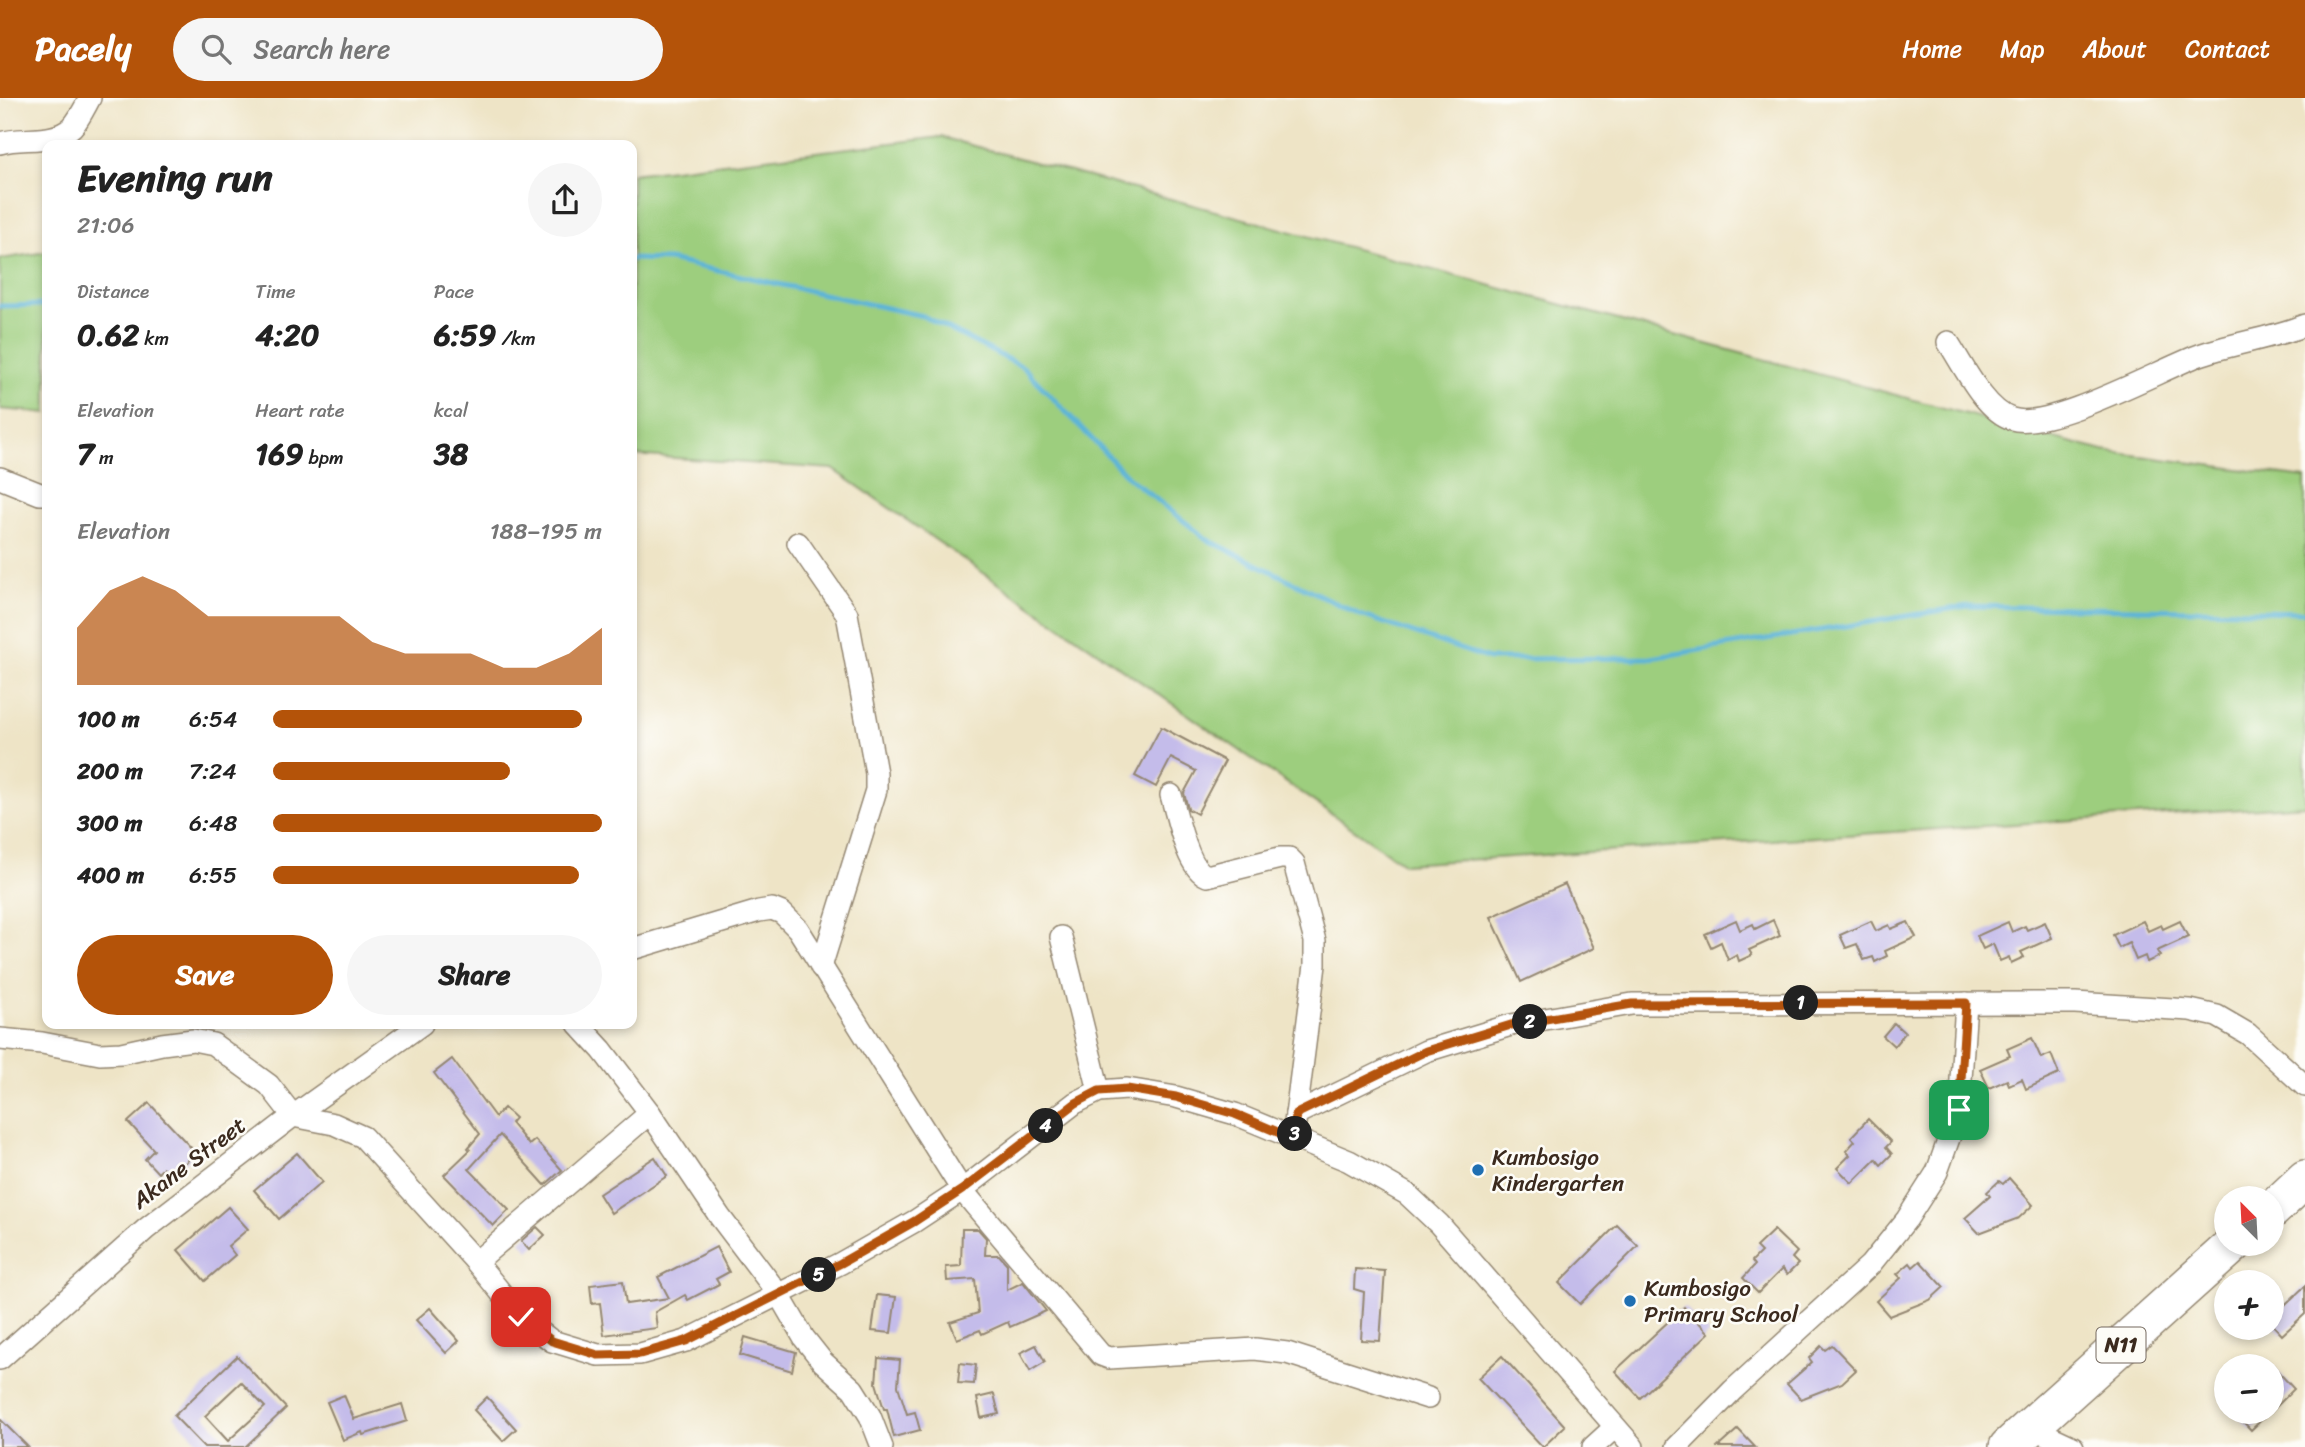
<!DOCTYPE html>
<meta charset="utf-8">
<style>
:root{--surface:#fff;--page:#f6f6f6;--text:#222;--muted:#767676;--accent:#b45309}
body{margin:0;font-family:Sriracha,sans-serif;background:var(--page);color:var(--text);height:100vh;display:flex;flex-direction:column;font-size:26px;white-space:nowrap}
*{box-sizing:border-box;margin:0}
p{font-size:23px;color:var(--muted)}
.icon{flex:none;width:38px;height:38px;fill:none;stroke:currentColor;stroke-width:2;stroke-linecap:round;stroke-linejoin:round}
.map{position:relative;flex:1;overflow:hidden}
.side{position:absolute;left:42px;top:42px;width:595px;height:889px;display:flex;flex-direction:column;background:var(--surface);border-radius:14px;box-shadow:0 4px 10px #0003}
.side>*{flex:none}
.needle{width:46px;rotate:336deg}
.controls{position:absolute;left:2214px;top:1088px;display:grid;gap:14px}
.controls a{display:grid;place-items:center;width:70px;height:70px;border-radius:50%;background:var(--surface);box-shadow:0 4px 10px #0003;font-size:35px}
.pin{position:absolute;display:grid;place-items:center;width:60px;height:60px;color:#fff;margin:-30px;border-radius:14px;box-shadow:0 4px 10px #0006}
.km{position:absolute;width:35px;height:35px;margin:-18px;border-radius:50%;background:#222;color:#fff;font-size:19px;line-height:35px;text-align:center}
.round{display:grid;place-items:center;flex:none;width:74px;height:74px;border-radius:37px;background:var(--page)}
.headline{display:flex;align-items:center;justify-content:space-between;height:119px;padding:0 35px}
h1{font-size:38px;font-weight:700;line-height:52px}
.figures{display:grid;grid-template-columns:repeat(3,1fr);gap:10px;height:119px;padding:7px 35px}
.figures div{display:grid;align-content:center}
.figures b{font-size:30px;font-weight:700}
.figures small{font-size:19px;font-weight:400}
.figures p{font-size:19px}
.chart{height:196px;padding:14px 35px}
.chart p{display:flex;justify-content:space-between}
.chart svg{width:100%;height:126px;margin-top:7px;fill:var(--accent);opacity:.7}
.primary-button{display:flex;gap:14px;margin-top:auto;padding:14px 35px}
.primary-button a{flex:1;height:80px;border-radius:42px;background:var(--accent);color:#fff;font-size:28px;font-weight:700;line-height:80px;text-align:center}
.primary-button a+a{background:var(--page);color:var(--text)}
ul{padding:0 35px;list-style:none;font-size:23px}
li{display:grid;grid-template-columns:112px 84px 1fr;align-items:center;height:52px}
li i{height:18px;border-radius:9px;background:var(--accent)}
header{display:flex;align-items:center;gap:42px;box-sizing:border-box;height:98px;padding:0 35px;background:var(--accent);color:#fff}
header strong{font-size:33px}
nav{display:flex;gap:38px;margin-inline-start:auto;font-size:24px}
.search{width:490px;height:63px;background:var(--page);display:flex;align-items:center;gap:18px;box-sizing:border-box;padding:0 24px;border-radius:38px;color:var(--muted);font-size:26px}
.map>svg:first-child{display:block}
.green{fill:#9dce7e;stroke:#6c7c4e;stroke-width:2}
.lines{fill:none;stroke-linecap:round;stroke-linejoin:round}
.stream{stroke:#5bb4d8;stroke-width:5}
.building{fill:#c4bcea;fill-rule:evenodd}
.minor-casing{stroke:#948772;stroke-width:24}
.trunk-casing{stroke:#948772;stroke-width:40}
.minor{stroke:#fff;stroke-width:21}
.trunk{stroke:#fff;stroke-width:37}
.route-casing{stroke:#fff;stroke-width:14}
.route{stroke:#b45309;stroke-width:9}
.poi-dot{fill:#1f6fb2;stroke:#fdfcf7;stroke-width:2.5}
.labels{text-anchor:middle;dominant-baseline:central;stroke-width:5;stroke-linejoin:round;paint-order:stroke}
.shield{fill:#fdfcf7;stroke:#75695f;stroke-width:2}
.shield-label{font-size:21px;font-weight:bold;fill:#3b2a1e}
.poi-label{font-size:23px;fill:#3b2a1e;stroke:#fdfcf7;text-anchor:start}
.street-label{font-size:23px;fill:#3b2a1e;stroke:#fdfcf7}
</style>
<header>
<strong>Pacely</strong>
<div class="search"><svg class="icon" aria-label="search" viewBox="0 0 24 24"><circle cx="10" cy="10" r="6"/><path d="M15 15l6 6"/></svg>Search here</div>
<nav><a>Home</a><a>Map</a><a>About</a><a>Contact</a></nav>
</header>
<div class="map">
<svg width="2305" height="1349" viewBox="0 0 2305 1349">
<rect width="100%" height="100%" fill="#fdfcf7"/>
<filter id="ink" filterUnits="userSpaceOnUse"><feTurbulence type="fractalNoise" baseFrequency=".0143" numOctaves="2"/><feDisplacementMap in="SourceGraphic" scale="14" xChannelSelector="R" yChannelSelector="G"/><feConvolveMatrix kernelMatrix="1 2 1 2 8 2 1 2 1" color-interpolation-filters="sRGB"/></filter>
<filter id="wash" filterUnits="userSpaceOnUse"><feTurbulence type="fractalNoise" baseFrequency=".00686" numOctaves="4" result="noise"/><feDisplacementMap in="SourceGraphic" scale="28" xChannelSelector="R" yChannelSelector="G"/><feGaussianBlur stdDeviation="1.57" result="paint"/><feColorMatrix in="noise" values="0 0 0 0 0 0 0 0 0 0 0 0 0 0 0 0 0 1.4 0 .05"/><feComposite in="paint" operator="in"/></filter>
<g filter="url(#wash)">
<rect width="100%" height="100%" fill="#eee4c6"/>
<!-- green -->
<g class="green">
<polygon points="941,39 2103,353 2305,380 2305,707 1404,766 833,371 632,357 632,76"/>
<polygon points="47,154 47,315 0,311 0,161"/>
</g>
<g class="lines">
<!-- stream -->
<g class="stream">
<polyline points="632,161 669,162 923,218 1023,269 1129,380 1208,442 1358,516 1489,561 1651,560 1968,508 2305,514"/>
<polyline points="0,208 47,207"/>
</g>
</g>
<g id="blocks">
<!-- building -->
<g class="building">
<polygon points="1161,629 1225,663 1197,716 1188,711 1184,695 1196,673 1171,660 1156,689 1135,678"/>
<polygon points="1565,786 1594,850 1521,884 1491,819"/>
<polygon points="1736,822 1740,832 1753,826 1755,831 1773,822 1780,838 1749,852 1752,857 1739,863 1737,857 1728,862 1721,844 1711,849 1705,836"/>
<polygon points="1871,823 1876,833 1889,827 1891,831 1908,824 1916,839 1885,853 1887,858 1875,864 1873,859 1864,862 1857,846 1846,850 1840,837"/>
<polygon points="2143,823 2148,833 2161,827 2163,831 2180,823 2188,839 2157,853 2160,858 2147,864 2145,858 2136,862 2129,845 2119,850 2113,837"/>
<polygon points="2008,824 2012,834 2025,828 2027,832 2045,824 2052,840 2021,854 2024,859 2011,865 2009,859 2000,863 1993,846 1983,851 1977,838"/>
<polygon points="1894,925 1905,935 1894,948 1883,938"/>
<polygon points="2032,940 2041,960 2051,956 2059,976 2026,991 2022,981 2009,987 2007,982 1989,990 1980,971 2010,958 2007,951"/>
<polygon points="452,961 495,1019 504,1010 515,1020 511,1025 529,1047 535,1042 562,1072 545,1087 500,1037 469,1071 509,1112 493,1128 444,1077 470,1052 468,1050 480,1036 434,975"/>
<polygon points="149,1005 196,1055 171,1078 163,1070 158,1075 145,1061 154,1052 128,1024"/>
<polygon points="1868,1021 1891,1044 1886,1049 1892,1056 1881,1067 1876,1061 1852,1085 1837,1070 1850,1057 1846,1053 1855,1043 1851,1039"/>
<polygon points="297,1055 322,1084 279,1121 254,1092"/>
<polygon points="655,1059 667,1078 611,1115 599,1096"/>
<polygon points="2009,1080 2033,1107 2019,1120 1979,1135 1965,1120 1990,1098 1987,1094 1999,1083 2003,1086"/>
<polygon points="228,1109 248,1131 228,1148 235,1157 205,1183 178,1152"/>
<polygon points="1617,1127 1638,1148 1580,1206 1559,1185"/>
<polygon points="537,1129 545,1137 529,1152 521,1143"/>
<polygon points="962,1131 978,1131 986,1140 985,1157 999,1157 1007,1166 1007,1192 1023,1184 1046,1213 1010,1229 1008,1224 982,1236 980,1232 957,1241 950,1224 978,1215 975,1181 947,1183 946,1169 961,1168"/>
<polygon points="1774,1132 1797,1154 1792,1160 1798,1166 1787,1177 1782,1171 1758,1195 1743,1180 1755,1167 1752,1163 1761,1154 1756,1149"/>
<polygon points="716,1149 729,1174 716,1181 719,1186 688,1202 685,1197 655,1214 657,1230 604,1237 600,1205 592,1206 590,1187 623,1183 626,1206 669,1200 658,1179"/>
<polygon points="1920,1163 1944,1189 1930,1202 1889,1218 1876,1203 1901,1180 1897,1176 1910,1165 1913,1169"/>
<polygon points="1355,1171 1385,1173 1380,1243 1361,1242 1364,1194 1354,1191"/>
<polygon points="2305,1188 2305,1216 2282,1237 2272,1226 2272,1219"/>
<polygon points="877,1197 896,1199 891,1235 872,1233"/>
<polygon points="1684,1209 1709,1235 1640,1300 1615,1273"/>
<polygon points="430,1210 459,1243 446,1255 416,1222"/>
<polygon points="745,1239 796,1254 792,1273 740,1257"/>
<polygon points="1036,1247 1045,1264 1030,1273 1020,1255"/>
<polygon points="1832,1247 1856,1272 1842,1285 1801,1301 1787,1286 1812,1264 1809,1260 1821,1248 1825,1252"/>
<path d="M237,1258L286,1310L245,1349H204L174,1318ZM241,1284L265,1309L228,1343L205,1318Z"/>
<polygon points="1502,1258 1565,1328 1543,1349 1478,1280"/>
<polygon points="878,1260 900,1262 898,1288 907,1316 915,1314 920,1332 894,1339 887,1311 884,1311 876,1285"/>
<polygon points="960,1265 976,1267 974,1286 958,1285"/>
<polygon points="2272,1267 2294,1291 2272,1313"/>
<polygon points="994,1296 999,1316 981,1320 977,1300"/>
<polygon points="344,1297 354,1321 402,1306 407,1323 363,1337 362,1334 343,1342 327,1304"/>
<polygon points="487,1299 516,1331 503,1343 474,1312"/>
<polygon points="2234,1314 2270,1314 2251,1332"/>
<polygon points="0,1321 28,1349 0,1349"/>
<polygon points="1738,1331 1755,1349 1718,1349"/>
</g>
</g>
</g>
<g filter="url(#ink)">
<use href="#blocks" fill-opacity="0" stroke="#948772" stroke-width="2"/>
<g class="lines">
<defs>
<g id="minor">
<path d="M0,45C23,38 53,47 72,29C79,22 85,9 90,0"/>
<path d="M1948,244C1963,267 1985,313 2012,321C2048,333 2158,273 2197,258C2232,245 2270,241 2305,227"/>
<polyline points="0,380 40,396 47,396"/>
<polyline points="798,445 847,516 876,675 876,692 821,869"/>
<path d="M1171,697C1177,717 1187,771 1207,778L1280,760H1289L1294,765L1315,843V867L1295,1025"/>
<polyline points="1061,839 1099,993"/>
<polyline points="632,851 759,813 772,811 782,815 798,831 962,1092 1101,1257 1109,1260 1255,1251 1287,1255 1428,1300"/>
<polyline points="578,926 602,952 650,1015 720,1119 779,1197 804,1240 823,1264 853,1291 870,1318 882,1349"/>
<polyline points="0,941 42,945 100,956 121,955 162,946 193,942 213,946 269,987 293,1018 334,1026 363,1039 476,1164 521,1219 552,1243 598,1257 640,1256 686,1243 841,1165 915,1123 962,1092 1075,1005 1099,993 1127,991 1176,999 1235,1016 1349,1063 1407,1096 1439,1126 1633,1349"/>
<polyline points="1296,1016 1426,953 1511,927 1632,906 2075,905 2190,912 2217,918 2248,936 2305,988"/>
<polyline points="476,1164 650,1015"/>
<polyline points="0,1261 146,1131 293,1018 422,926"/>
<polyline points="2030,1329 2073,1349"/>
<polyline points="1593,1349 1615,1329"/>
<polyline points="1677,1349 1733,1292 1870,1167 1907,1121 1937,1074 1959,1012 1966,905"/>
</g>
<g id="trunk">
<polyline points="2272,1112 2305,1081"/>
<polyline points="2008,1349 2234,1146"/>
</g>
</defs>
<!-- minor casing -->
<use href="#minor" class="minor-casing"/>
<!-- trunk casing -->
<use href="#trunk" class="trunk-casing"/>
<!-- minor -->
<use href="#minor" class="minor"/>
<!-- trunk -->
<use href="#trunk" class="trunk"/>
</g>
</g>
<g class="lines" filter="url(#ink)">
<defs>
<polyline id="route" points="521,1219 552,1243 598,1257 640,1256 686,1243 841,1165 915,1123 962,1092 1076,1005 1099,993 1127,991 1176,999 1235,1016 1294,1041 1296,1016 1426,953 1511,927 1632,906 1966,905 1959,1012"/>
</defs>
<!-- route casing -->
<use href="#route" class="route-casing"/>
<!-- route -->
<use href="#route" class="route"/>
</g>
<!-- markers -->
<g class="poi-dot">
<circle cx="1478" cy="1072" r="7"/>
<circle cx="1630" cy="1203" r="7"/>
</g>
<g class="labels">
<!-- shield labels -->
<rect class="shield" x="2096.5" y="1229.5" width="49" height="35" rx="5"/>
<g class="shield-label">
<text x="2121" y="1247">N11</text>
</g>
<!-- poi labels -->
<g class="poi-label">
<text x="1492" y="1059">Kumbosigo<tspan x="1492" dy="26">Kindergarten</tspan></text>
<text x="1644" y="1190">Kumbosigo<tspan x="1644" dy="26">Primary School</tspan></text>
</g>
<!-- street labels -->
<g class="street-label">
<text transform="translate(189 1065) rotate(-37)">Akane Street</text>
</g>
</g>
</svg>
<div class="controls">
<a><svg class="needle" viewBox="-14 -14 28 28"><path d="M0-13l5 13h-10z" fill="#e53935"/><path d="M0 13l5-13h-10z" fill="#767676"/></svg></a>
<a>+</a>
<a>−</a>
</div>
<div class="pin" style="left:1959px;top:1012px;background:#1e9e55"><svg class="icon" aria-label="arrive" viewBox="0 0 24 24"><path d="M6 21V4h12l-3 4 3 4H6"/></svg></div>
<div class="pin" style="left:521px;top:1219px;background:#d93025"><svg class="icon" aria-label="check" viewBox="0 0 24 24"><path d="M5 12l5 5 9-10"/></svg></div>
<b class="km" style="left:1801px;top:905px">1</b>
<b class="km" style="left:1530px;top:924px">2</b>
<b class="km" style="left:1295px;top:1036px">3</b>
<b class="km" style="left:1046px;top:1028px">4</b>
<b class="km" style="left:819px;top:1177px">5</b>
<section class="side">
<div class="headline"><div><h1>Evening run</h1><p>21:06</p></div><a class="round"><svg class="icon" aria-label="share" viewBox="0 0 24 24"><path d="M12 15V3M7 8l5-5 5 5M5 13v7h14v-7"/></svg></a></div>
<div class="figures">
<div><p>Distance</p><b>0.62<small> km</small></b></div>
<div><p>Time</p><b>4:20</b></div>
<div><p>Pace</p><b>6:59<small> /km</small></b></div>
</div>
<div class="figures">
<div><p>Elevation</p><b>7<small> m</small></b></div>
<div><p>Heart rate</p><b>169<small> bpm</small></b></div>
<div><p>kcal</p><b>38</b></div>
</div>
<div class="chart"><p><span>Elevation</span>188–195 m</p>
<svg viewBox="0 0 160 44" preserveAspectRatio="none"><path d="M0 44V24L10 11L20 6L30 11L40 20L50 20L60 20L70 20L80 20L90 29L100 33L110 33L120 33L130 38L140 38L150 33L160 24V44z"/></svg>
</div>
<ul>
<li><b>100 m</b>6:54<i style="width:94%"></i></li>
<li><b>200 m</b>7:24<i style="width:72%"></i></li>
<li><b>300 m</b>6:48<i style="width:100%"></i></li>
<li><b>400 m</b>6:55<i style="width:93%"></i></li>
</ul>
<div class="primary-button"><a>Save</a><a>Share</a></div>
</section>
</div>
